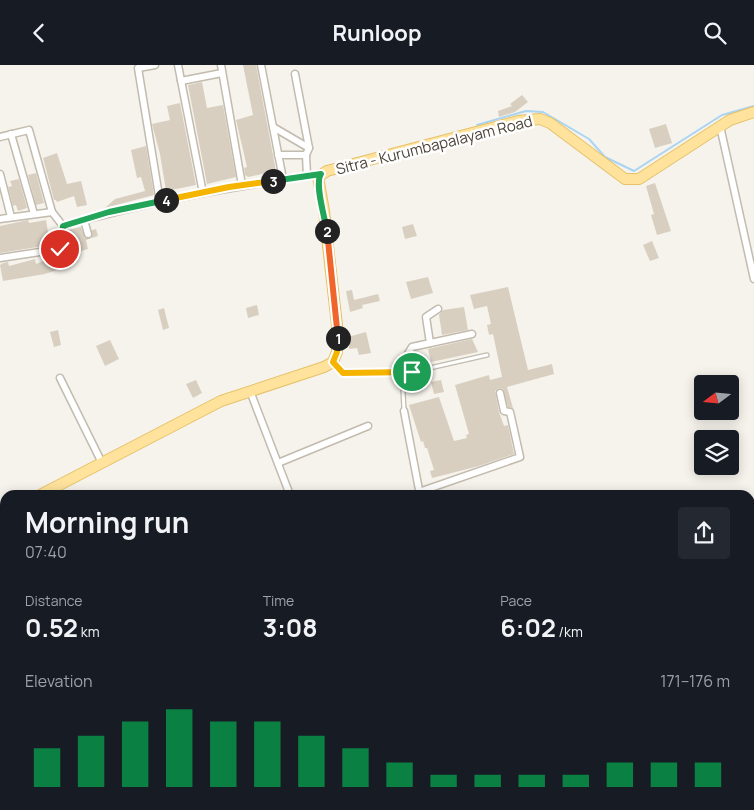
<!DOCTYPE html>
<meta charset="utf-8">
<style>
:root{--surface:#171b24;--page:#242831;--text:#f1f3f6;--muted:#9ea1a6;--accent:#0b8043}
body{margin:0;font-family:Manrope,sans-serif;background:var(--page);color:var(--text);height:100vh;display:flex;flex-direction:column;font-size:19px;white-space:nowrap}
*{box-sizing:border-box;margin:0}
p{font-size:16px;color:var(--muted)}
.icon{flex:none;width:28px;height:28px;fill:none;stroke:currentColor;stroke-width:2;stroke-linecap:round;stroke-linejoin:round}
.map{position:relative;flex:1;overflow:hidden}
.panel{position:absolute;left:0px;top:425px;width:755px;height:320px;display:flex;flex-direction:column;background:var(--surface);border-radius:15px 15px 0 0;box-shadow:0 2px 12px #0003}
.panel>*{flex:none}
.needle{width:32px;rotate:254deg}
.controls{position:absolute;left:694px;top:310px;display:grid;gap:10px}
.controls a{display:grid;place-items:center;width:45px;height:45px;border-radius:5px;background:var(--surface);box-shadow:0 2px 12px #0003;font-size:25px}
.pin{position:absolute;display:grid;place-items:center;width:42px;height:42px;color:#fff;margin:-21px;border:2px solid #fff;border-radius:50%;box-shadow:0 1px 5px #0007}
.km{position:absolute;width:25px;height:25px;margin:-12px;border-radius:50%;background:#222;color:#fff;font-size:14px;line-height:25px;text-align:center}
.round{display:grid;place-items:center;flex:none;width:52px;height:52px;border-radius:5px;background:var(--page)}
.summary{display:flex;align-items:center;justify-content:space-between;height:85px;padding:0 25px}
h1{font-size:28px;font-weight:700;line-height:38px}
.metrics{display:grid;grid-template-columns:repeat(3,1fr);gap:8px;height:85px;padding:5px 25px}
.metrics div{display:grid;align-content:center}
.metrics b{font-size:25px;font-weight:700}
.metrics small{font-size:14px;font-weight:400}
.metrics p{font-size:14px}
.chart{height:140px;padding:10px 25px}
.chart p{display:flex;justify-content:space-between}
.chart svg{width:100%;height:90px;margin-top:5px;stroke:var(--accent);stroke-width:6}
header{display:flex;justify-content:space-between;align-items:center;height:65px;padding:0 25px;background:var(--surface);font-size:22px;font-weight:700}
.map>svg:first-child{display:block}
.education{fill:#efe8d6}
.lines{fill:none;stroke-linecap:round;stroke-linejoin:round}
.stream{stroke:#a9d4f2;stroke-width:2}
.building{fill:#d8cfc1}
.lane-casing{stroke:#c2bbae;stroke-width:5.5}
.street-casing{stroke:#c2bbae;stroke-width:9}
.primary-casing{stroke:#e6c16a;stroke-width:12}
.lane{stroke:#fff;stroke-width:3}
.street{stroke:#fff;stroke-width:6}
.primary{stroke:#ffe39c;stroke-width:10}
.split-1-casing{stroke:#fff;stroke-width:10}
.split-2-casing{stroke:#fff;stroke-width:10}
.split-3-casing{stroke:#fff;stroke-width:10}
.split-4-casing{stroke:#fff;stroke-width:10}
.split-5-casing{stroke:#fff;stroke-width:10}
.split-1{stroke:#f5b400;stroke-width:6}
.split-2{stroke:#f0652b;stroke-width:6}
.split-3{stroke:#22a559;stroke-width:6}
.split-4{stroke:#f5b400;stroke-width:6}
.split-5{stroke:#22a559;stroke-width:6}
.labels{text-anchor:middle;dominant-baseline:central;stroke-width:5;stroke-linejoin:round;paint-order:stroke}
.street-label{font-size:15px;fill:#4b4439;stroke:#fff}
</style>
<header><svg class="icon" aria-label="back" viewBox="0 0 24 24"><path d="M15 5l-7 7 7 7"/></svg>Runloop<svg class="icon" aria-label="search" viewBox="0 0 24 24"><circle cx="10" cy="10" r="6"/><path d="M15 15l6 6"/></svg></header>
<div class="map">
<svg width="754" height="745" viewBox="0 0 754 745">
<rect width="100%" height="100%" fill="#f6f3ec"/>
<!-- education -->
<polygon class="education" points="5,715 5,740 375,740 377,745 0,745 0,717"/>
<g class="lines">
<!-- stream -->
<polyline class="stream" points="477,60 526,46 543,47 589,74 605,92 634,106 722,50 754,41"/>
</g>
<!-- building -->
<g class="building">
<polygon points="243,0 256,0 276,106 248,112 245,110 244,103 247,102 236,55 253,50"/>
<polygon points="202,17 207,43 223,40 236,112 207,119 188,20"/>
<polygon points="522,30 528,37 515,47 499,52 498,46 512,41 510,39"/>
<polygon points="180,38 196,120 166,126 160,89 152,59 170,55 167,41"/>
<polygon points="666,59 672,78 655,83 649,64"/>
<polygon points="146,81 154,130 105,143 115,134 145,126 141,112 137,113 131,85"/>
<polygon points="57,88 67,119 81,116 87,140 77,142 74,131 57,137 56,135 54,135 43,93"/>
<polygon points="36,108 44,138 36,140 28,110"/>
<polygon points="19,114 27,143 18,146 16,140 13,141 8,122 12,121 10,116"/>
<polygon points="655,118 671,166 657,170 651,150 654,149 646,121"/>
<polygon points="28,155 29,158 46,155 50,180 0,188 0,161"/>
<polygon points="413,159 417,171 405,174 402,162"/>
<polygon points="81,162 85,173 91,173 92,165 96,164 98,171 86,175 88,184 74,188 67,165"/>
<polygon points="652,176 659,193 650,196 643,180"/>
<polygon points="67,186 72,200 45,209 3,216 0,200 3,198 8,197 9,201 35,194 36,199"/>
<polygon points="428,212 433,228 411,234 406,217"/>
<polygon points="508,222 528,305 552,299 554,309 507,322 513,343 508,342 503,324 499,323 495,326 499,347 504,361 508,360 514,389 479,401 432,413 430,406 434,405 427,383 425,383 423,376 421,377 409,340 439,332 454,376 467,373 466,370 469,369 455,320 489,310 490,315 502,312 493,269 489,270 487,260 491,259 487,241 474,244 470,230"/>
<polygon points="352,225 354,235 378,229 380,236 362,240 363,243 350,247 346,226"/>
<polygon points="257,240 259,250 248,253 246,243"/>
<polygon points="464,242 468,265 442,270 439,250 443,245"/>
<polygon points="164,243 169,263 163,265 158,245"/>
<polygon points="58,265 61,280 54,282 50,267"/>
<polygon points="366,267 371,288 359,290 357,283 349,284 348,272"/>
<polygon points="472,274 478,287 431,297 428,284"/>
<polygon points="110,275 119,294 105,301 96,281"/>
<polygon points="196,315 202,328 193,333 186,319"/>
<polygon points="441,315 444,327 434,329 431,317"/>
</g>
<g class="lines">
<defs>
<g id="lane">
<polyline points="334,298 343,308 412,307 487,290"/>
<polyline points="402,308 404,345"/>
<polyline points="146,740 148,745"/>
<polyline points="284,740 285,745"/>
<polyline points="371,740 373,745"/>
<polyline points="120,745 134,740"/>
</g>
<g id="street">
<polyline points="155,0 138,3 160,137"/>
<polyline points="178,0 203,128"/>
<polyline points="221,0 242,120"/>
<polyline points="261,0 283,114"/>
<polyline points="295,9 309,83 306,90 307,111"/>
<polyline points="181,16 222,8"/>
<polyline points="720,61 754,214"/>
<polyline points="273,62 309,83"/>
<polyline points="11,69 34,149"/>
<polyline points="0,72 29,65 52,147"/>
<polyline points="278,90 306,90"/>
<polyline points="0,109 11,152"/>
<polyline points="0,154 52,147 63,161"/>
<polyline points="84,155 88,169"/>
<path d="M0,193L60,184L63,161C147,136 233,122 320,109"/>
<polyline points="430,278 426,252 438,244"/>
<polyline points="396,308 412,282 472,269"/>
<polyline points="60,313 102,398"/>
<polyline points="250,326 290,430"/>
<polyline points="404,346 420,430"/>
<polyline points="278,398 368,361"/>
<polyline points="419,427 520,392 510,347 504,346 500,328"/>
<polyline points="750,461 754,460"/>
<polyline points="0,706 5,704"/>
<polyline points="226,740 226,745"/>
<polyline points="401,740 403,745"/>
<polyline points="450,740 451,745"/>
<polyline points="639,740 641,745"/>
<polyline points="409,745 427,740"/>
<polyline points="577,745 596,740"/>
</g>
<g id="primary">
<polyline points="40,430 221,336 324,302 333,297 337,287 337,260 324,146 318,112 327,106 342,102 518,56 540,54 550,58 625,114 639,114 730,55 754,47"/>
<polyline points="0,446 5,445"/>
</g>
</defs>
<!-- lane casing -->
<use href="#lane" class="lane-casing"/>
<!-- street casing -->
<use href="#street" class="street-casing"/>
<!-- primary casing -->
<use href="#primary" class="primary-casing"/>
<!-- lane -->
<use href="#lane" class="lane"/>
<!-- street -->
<use href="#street" class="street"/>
<!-- primary -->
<use href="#primary" class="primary"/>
</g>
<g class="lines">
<defs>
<polyline id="split-1" points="338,273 337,287 333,297 343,308 412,307"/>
<polyline id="split-2" points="327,166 338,273"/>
<path id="split-3" d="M273,116L321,109C314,118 325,153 327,166"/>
<polyline id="split-4" points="166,135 229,122 273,116"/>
<polyline id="split-5" points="60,184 63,161 109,147 166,135"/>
</defs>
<!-- split-1 casing -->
<use href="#split-1" class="split-1-casing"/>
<!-- split-2 casing -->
<use href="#split-2" class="split-2-casing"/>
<!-- split-3 casing -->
<use href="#split-3" class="split-3-casing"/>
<!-- split-4 casing -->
<use href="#split-4" class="split-4-casing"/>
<!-- split-5 casing -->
<use href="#split-5" class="split-5-casing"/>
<!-- split-1 -->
<use href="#split-1" class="split-1"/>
<!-- split-2 -->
<use href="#split-2" class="split-2"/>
<!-- split-3 -->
<use href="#split-3" class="split-3"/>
<!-- split-4 -->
<use href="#split-4" class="split-4"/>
<!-- split-5 -->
<use href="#split-5" class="split-5"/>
</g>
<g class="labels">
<!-- street labels -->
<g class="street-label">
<text transform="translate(434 80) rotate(-14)">Sitra - Kurumbapalayam Road</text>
</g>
</g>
</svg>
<div class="controls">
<a><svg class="needle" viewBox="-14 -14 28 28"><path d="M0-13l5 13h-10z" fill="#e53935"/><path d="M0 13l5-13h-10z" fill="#9ea1a6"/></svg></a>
<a><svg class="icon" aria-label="layers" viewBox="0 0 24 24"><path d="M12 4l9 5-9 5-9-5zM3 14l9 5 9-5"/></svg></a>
</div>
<div class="pin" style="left:412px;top:307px;background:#1e9e55"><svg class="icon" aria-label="arrive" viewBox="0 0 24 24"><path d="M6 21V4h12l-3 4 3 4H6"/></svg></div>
<div class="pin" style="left:60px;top:184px;background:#d93025"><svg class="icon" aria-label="check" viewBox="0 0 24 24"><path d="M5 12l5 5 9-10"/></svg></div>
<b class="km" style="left:338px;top:273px">1</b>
<b class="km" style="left:327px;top:166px">2</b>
<b class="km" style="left:273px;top:116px">3</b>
<b class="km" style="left:166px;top:135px">4</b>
<section class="panel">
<div class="summary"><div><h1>Morning run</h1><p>07:40</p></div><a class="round"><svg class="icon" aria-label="share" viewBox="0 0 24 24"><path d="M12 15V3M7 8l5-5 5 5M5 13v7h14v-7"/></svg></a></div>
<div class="metrics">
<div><p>Distance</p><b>0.52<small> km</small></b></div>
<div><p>Time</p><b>3:08</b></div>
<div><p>Pace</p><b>6:02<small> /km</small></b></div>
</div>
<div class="chart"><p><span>Elevation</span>171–176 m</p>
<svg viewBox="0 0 160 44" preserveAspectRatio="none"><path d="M5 44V25M15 44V19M25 44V12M35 44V6M45 44V12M55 44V12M65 44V19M75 44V25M85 44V32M95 44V38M105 44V38M115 44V38M125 44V38M135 44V32M145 44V32M155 44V32"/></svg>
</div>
</section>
</div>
